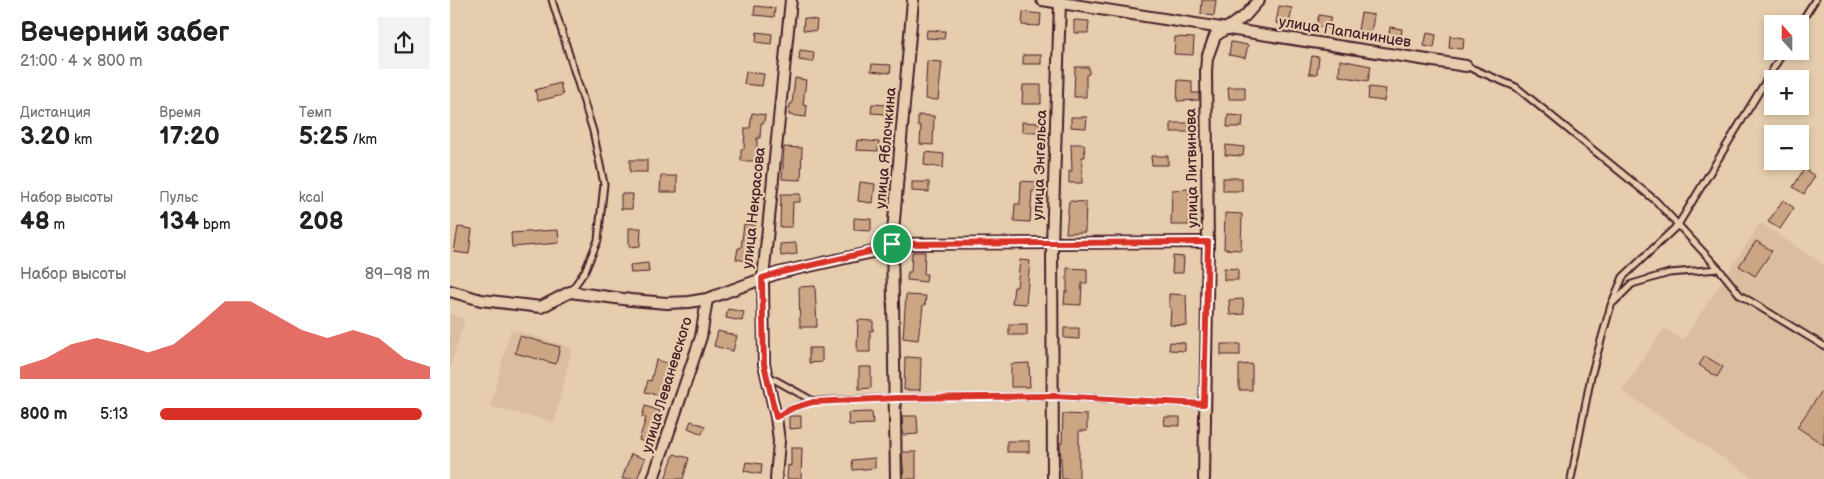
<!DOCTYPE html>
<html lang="ru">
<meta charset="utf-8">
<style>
:root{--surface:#fff;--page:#f2f2f2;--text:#222;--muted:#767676;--accent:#d93025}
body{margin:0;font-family:"Balsamiq Sans",sans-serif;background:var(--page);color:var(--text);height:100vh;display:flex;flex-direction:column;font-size:19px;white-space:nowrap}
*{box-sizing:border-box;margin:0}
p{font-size:16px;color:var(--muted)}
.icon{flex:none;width:28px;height:28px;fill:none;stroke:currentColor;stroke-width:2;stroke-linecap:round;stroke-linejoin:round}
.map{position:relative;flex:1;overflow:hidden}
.sheet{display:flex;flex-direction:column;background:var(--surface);width:450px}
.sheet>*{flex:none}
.needle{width:32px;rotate:339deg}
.controls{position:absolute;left:1314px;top:15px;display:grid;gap:10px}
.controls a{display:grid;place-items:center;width:45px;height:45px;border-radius:0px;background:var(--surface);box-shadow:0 2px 8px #0003;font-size:25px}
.pin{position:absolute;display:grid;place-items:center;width:42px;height:42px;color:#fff;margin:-21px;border:2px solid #fff;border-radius:50%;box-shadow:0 1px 5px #0007}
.round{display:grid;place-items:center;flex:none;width:52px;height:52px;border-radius:0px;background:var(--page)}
.summary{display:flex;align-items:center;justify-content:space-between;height:85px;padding:0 20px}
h1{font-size:28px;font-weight:600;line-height:38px}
.figures{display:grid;grid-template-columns:repeat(3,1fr);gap:8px;height:85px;padding:5px 20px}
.figures div{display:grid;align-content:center}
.figures b{font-size:25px;font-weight:600}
.figures small{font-size:14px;font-weight:400}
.figures p{font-size:14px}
.chart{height:140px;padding:10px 20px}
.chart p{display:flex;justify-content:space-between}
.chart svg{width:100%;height:90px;margin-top:5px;fill:var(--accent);opacity:.7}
ul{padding:0 20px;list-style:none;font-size:16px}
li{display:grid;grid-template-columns:80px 60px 1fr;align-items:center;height:38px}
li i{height:12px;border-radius:6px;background:var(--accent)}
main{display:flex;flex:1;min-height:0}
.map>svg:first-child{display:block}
.built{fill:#dbbe9f}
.building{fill:#cca584;stroke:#4a1f2b}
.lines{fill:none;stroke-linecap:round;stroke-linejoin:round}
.service-casing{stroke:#4a1f2b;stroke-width:9}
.minor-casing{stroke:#4a1f2b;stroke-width:14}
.service{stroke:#e5cdad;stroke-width:5}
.minor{stroke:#e5cdad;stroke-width:10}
.route-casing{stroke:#fff;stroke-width:10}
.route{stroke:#d93025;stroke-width:6}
.labels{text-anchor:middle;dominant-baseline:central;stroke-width:4.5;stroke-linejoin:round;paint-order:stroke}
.street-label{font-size:15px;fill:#4a1f2b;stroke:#e5cdad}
</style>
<main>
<section class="sheet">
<div class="summary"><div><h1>Вечерний забег</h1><p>21:00 · 4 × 800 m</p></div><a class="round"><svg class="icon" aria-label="share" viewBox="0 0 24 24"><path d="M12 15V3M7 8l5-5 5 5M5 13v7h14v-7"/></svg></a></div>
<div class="figures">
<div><p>Дистанция</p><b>3.20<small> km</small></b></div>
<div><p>Время</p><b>17:20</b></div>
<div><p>Темп</p><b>5:25<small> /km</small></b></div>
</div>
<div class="figures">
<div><p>Набор высоты</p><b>48<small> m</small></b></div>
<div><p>Пульс</p><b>134<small> bpm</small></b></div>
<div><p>kcal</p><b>208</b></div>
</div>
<div class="chart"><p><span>Набор высоты</span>89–98 m</p>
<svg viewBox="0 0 160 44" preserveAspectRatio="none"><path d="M0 44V38L10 34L20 27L30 24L40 27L50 31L60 27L70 17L80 6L90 6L100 13L110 20L120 24L130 20L140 24L150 34L160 38V44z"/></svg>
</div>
<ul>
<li><b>800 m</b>5:13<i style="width:97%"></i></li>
</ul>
</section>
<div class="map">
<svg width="1374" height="479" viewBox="0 0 1374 479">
<rect width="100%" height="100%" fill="#e5cdad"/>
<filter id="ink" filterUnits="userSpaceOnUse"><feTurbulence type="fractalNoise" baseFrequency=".02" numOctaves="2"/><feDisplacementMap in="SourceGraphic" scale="10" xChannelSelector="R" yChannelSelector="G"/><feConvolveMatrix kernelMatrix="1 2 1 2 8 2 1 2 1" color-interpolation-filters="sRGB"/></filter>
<g filter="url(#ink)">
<!-- built -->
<g class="built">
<polygon points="1311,223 1374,265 1374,479 1305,479 1172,391 1214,328 1233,340"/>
<polygon points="0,314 15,319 0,368"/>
<polygon points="61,329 122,348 104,422 40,407"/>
</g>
<!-- building -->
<g class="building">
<polygon points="752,0 766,0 764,16 751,14"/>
<polygon points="305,6 325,8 324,17 304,15"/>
<polygon points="829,6 842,8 839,25 826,23"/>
<polygon points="573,12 591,14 590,26 572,25"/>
<polygon points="911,13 924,15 921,33 908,30"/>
<polygon points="869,15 881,17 878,28 866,26"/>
<polygon points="354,18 367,20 366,31 353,30"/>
<polygon points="624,20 639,21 638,33 624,33"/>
<polygon points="940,27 952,29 950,43 938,41"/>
<polygon points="477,30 495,31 494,39 476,38"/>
<polygon points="307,32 322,34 321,44 306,42"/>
<polygon points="977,33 986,35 984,48 974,46"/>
<polygon points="1000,36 1014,38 1013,49 999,48"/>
<polygon points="725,37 744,38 743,55 724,54"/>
<polygon points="781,42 798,45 795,58 779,55"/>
<polygon points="350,50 364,52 363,62 349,60"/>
<rect x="573" y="55" width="18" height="9"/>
<polygon points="862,56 869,57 867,74 859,74"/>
<polygon points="890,60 921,66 918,81 889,76"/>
<polygon points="477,61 492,62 488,100 475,99"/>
<polygon points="422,64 441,65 440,73 421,71"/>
<polygon points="625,67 639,67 639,74 636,75 636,97 624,97"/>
<polygon points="296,72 314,74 312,86 294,84"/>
<polygon points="345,78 356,80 353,105 357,106 356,117 339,115 340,104 342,104"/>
<polygon points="728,80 742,81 742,93 749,93 749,100 727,101"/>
<polygon points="110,83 113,95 88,101 85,90"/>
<polygon points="573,85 591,85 591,104 572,104"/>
<polygon points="778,87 795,87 795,99 779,99"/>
<polygon points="919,87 936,89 934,101 918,99"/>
<polygon points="422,104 438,105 437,114 421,113"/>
<polygon points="302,113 315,115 314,123 311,123 310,138 307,138 307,161 291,161 291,149 294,149 295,128 300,128"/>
<polygon points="468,115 484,116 483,145 470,144 471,126 468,126"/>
<polygon points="778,115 793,116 792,127 777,127"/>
<polygon points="621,117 637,117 636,128 621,127"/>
<polygon points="572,122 590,123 590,132 572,132"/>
<rect x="721" y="123" width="18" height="9"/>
<polygon points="407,140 429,142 428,151 406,150"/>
<polygon points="621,144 634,144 635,157 632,157 632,183 619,183 619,171 622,171"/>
<polygon points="776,145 794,147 793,156 775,155"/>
<polygon points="334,147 352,148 351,180 332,179"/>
<polygon points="475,152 494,154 493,168 474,165"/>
<polygon points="701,156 718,156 718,165 702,165"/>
<rect x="180" y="160" width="17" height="12"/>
<polygon points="1354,169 1365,176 1354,194 1343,187"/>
<polygon points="211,176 227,176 227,192 210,192"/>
<rect x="773" y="178" width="19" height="13"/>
<polygon points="571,181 586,182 586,191 582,191 580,222 564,221 565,204 570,204"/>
<polygon points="410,182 425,184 423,203 408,201"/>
<polygon points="462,182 479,182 479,192 462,191"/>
<polygon points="739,189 739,225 721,225 722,190"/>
<polygon points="171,194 183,194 182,209 171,209"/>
<polygon points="331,194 350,194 350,202 343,202 342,227 330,227"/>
<polygon points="1333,200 1344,208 1330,229 1318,222"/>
<polygon points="619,201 636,202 635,232 616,233"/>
<polygon points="775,213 792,214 791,250 774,249"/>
<polygon points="404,218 421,219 421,231 404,230"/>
<polygon points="294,224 305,225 302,262 286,259 288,248 291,248"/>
<polygon points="8,227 22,229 19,254 4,252"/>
<polygon points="179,228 191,228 190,246 179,247"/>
<polygon points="108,230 109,243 62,247 61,233"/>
<polygon points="1306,241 1322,251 1305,276 1289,266"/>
<polygon points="346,243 347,254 331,256 330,244"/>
<polygon points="462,252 475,252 474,274 477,274 476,282 457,280 458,272 461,272"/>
<polygon points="723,256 734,257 733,273 722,273"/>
<polygon points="570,260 580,261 576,304 562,303 564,287 567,287"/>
<polygon points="198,263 199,272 181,273 180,265"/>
<polygon points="617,268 637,269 637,283 632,283 631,305 614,304 615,292 617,292"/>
<polygon points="774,268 788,269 788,280 774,280"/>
<polygon points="365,286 367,327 350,327 349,287"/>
<polygon points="719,294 736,295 737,326 720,325 721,307 719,307"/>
<polygon points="456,295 476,296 475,305 473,305 471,324 470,324 468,340 453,338"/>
<polygon points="793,299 794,314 780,315 779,300"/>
<polygon points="278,309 294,312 292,321 276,318"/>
<polygon points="408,320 423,321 423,331 420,330 420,352 407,352"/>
<rect x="559" y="324" width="18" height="11"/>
<polygon points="614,328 629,328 629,339 614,338"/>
<polygon points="268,331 287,336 283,351 264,346"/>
<polygon points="70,336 110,347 106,364 65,353"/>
<polygon points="720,342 735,343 735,351 719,350"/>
<rect x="771" y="344" width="19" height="11"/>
<polygon points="359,348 372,348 372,362 359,363"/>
<polygon points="1255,356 1273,367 1267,377 1249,365"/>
<polygon points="455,357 471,358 470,390 454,390"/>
<polygon points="206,360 221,364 219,376 216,376 212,395 195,392 198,380 201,381"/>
<polygon points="579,363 580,387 561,387 561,364"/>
<polygon points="802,364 802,390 789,390 789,365"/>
<polygon points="409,367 421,367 421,388 409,389"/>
<polygon points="1374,388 1374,445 1347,427"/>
<polygon points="195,406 210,411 200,444 189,440 196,418 192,417"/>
<polygon points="422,412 423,424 399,425 398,413"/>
<polygon points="613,414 637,415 637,431 629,431 629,479 612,479 610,443 612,443"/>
<polygon points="339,416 351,416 351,428 339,429"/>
<polygon points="452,416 467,416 468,434 453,435"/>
<polygon points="715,417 730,417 730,426 714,425"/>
<polygon points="241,421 255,426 252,434 238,428"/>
<rect x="557" y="441" width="22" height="11"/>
<polygon points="341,448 352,448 351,479 337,479 338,465 341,466"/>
<polygon points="452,452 466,452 466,479 454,479"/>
<polygon points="181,454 195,459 187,479 172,479"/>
<polygon points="224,454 239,458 233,479 215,479"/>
<polygon points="425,458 425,468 403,470 402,460"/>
<polygon points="296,462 312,464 311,474 294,471"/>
</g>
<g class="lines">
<defs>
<g id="service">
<polyline points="102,0 143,131 154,184 148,240 135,271 121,291"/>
<polyline points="1350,24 1365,0"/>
<polyline points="1016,66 1066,87 1206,201 1269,269 1290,295 1374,346"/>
<polyline points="1164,302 1182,284 1219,273 1269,269"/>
<polyline points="318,376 363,401"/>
<polyline points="326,417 343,408 363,401 446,398 604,396 754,404"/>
<polyline points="1121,479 1141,376 1161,305 1173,277 1228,225 1334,51"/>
</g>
<g id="minor">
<polyline points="592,0 1016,66"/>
<polyline points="0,291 31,300 91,307 120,292 181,300 217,303 239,302 257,299 328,273 427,251 442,244 758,242"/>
<polyline points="203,479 251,337 257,299"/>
<polyline points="326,479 329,441 326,417 314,364 313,278 341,0"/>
<polyline points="446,479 442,244 463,0"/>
<polyline points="603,479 602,244 610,3"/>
<polyline points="754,479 758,242 756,71 757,58 765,36 795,16 809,0"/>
</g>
</defs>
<!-- service casing -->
<use href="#service" class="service-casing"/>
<!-- minor casing -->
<use href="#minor" class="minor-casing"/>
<!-- service -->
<use href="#service" class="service"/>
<!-- minor -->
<use href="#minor" class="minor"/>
</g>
</g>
<g class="lines" filter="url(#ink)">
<defs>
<polygon id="route" points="758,242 754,404 604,396 446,398 363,402 343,408 326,417 314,364 312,278 328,273 427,250 442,244"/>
</defs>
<!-- route casing -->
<use href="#route" class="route-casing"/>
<!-- route -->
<use href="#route" class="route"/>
</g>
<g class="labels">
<!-- street labels -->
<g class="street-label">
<text transform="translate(895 32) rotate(9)">улица Папанинцев</text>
<text transform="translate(436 148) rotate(-85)">улица Яблочкина</text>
<text transform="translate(590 165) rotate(-88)">улица Энгельса</text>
<text transform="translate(742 168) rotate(-91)">улица Литвинова</text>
<text transform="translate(304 208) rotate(-84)">улица Некрасова</text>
<text transform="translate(217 385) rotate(-73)">улица Леваневского</text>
</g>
</g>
</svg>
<div class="controls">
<a><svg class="needle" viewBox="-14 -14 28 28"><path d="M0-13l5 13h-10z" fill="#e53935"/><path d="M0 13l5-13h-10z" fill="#767676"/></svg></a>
<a>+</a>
<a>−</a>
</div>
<div class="pin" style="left:442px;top:244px;background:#1e9e55"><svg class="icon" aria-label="arrive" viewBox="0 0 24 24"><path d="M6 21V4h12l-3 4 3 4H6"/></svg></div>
</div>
</main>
